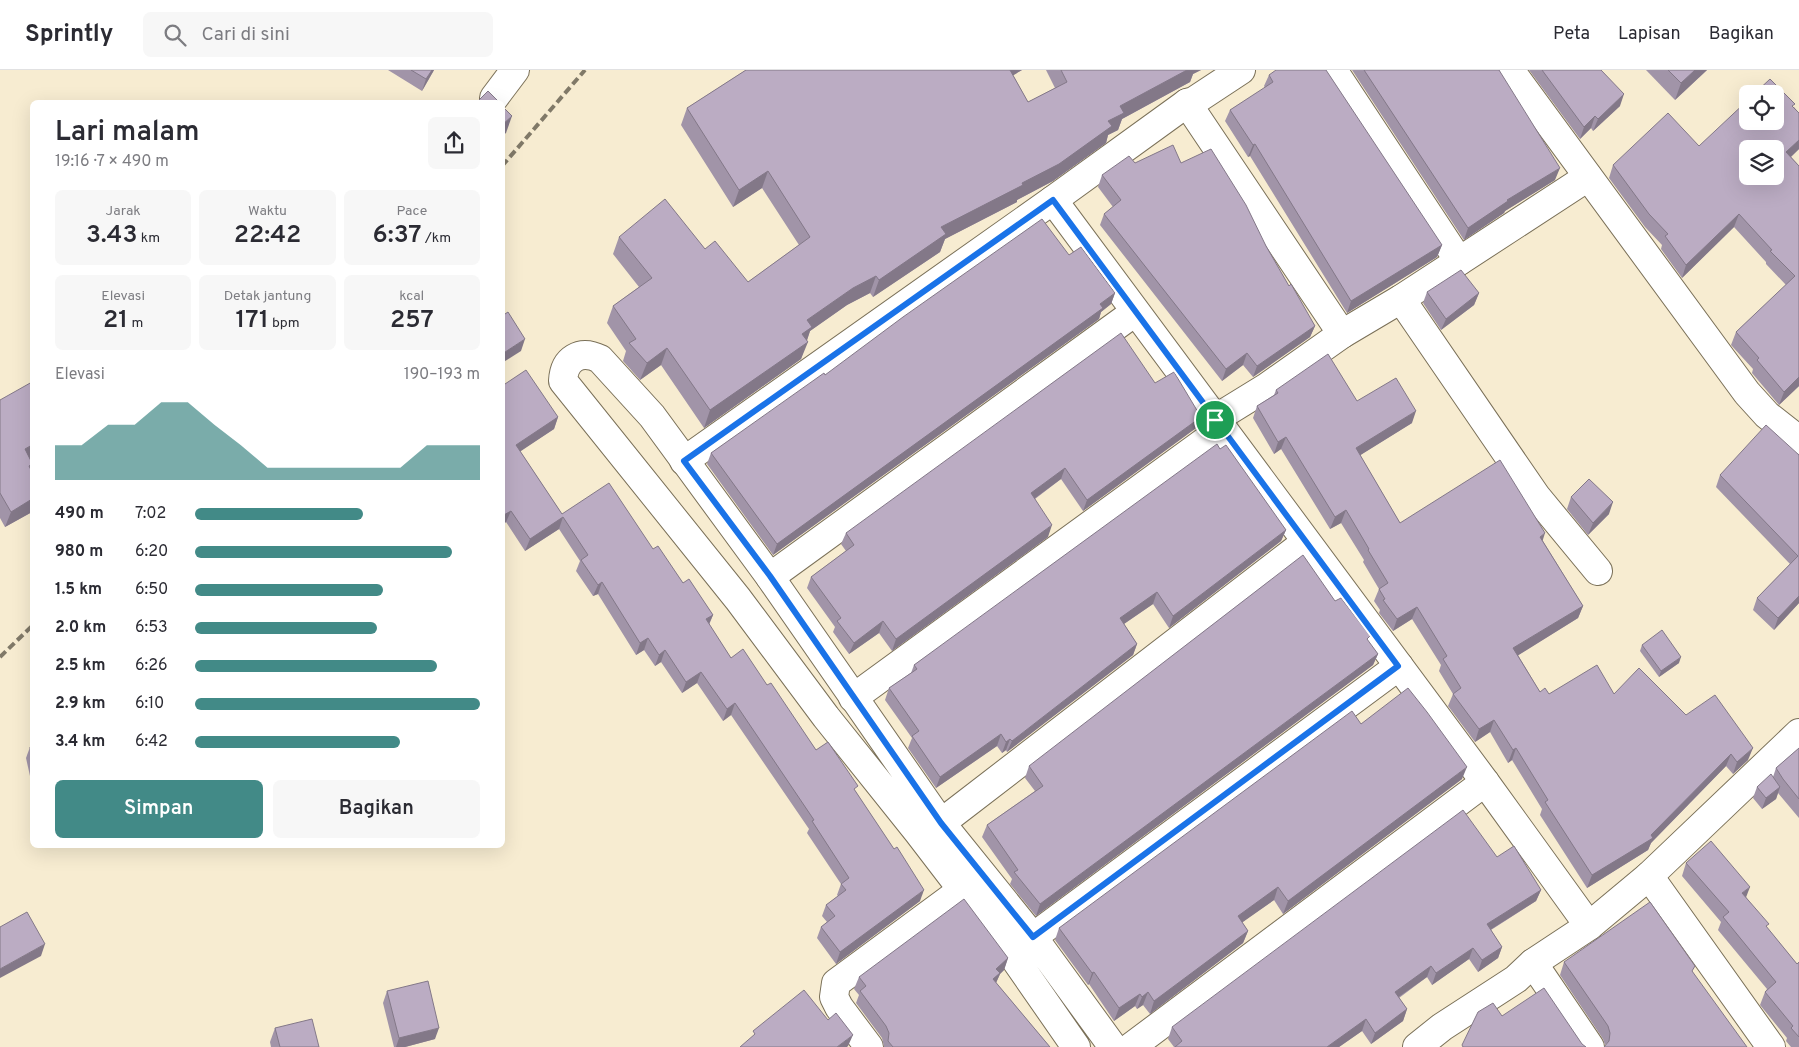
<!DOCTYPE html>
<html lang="id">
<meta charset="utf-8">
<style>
:root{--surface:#fff;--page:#f7f7f7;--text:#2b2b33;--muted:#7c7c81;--line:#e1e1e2;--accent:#428a87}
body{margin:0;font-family:Overpass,sans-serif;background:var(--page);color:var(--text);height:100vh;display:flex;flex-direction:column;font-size:19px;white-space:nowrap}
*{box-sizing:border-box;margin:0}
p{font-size:16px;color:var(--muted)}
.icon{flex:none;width:28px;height:28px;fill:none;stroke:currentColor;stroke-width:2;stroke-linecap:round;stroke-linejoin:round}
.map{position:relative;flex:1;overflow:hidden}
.drawer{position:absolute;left:30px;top:30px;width:475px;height:748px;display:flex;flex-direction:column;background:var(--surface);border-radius:8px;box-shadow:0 5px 20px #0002}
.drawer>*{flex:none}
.fabs{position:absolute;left:1739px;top:15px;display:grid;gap:10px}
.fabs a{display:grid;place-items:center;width:45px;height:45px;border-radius:8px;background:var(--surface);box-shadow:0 5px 20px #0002;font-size:25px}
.pin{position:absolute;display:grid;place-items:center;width:42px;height:42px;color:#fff;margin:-21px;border:2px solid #fff;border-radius:50%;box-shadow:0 1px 5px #0007}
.round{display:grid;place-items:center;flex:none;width:52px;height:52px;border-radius:8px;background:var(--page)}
.overview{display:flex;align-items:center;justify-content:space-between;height:85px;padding:0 25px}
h1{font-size:28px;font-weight:600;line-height:38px}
.stats{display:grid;grid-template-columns:repeat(3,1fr);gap:8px;height:85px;padding:5px 25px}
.stats div{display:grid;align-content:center;border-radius:8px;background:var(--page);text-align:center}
.stats b{font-size:25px;font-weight:600}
.stats small{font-size:14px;font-weight:400}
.stats p{font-size:14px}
.chart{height:140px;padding:10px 25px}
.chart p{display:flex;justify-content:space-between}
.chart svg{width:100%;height:90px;margin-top:5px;fill:var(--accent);opacity:.7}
.action{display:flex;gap:10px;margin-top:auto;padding:10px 25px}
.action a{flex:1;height:58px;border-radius:8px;background:var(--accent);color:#fff;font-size:20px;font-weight:600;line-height:58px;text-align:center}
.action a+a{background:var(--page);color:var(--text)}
ul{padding:0 25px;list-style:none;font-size:16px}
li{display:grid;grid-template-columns:80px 60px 1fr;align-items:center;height:38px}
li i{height:12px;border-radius:6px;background:var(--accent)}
header{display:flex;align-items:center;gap:30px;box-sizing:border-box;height:70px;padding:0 25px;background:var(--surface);border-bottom:1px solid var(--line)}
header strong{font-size:24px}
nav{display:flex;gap:28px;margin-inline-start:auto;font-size:18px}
.search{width:350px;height:45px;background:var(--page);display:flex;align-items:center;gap:12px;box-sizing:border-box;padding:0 18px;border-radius:8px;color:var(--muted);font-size:19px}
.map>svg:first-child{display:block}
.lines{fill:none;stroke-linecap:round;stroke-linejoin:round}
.minor-casing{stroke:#7a7058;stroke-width:30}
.minor{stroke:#fff;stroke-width:28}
.rail{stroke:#807968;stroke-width:4;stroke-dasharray:8 4;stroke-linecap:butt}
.wall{fill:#a194a8}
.shaded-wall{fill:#837888}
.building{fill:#bbacc3;stroke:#837888;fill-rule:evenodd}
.route-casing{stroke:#fff;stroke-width:10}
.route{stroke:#1a73e8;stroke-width:6}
</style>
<header>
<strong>Sprintly</strong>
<div class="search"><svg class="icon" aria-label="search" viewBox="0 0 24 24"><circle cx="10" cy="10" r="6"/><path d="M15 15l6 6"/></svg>Cari di sini</div>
<nav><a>Peta</a><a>Lapisan</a><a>Bagikan</a></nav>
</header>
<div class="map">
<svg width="1799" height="977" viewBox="0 0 1799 977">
<rect width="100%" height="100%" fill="#f7ecd1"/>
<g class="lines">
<defs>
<g id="minor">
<polyline points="1333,0 1459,191"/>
<polyline points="1510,0 1747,323 1767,345 1799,370"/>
<polyline points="494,28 515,0"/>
<polyline points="1187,33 1342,264"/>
<polyline points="1053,130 1485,712 1589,856"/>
<polyline points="1401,229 1536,426 1598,501"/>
<polyline points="1215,349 1267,317 1342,264 1401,229 1588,107"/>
<polyline points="684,391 1053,130 1187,33 1194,31 1241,0"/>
<polyline points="770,507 1135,242"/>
<polyline points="853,628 1222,359"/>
<polyline points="941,753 1306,472"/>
<polyline points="1649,806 1771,977"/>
<polyline points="1033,867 1399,596"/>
<polyline points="1533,893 1590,977"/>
<polyline points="869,977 839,937 834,927 836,913 962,820"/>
<path d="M1076,977L1010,882L918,762L826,647L738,529L563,311C564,289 580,279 600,289L652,346L770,507L941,753L1033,867L1113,977"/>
<polyline points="1131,977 1485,712"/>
<polyline points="1417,977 1442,957 1516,909 1533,893 1589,856 1649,806 1799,663"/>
</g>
</defs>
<!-- minor casing -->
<use href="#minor" class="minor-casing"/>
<!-- minor -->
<use href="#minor" class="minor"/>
<!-- rail -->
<g class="rail">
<polyline points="502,96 585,0"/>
<polyline points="0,587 32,556"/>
</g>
</g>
<!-- wall -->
<g class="wall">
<polygon points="388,0 434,0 422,21"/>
<polygon points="746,0 1022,0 1013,5 1028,32 1055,18 1046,0 1201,0 1193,4 1190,12 1122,49 1118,60 1108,65 1106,73 1053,111 1017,130 1017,132 945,169 940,182 873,227 870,223 847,235 810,261 801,289 704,358 661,295 640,310 623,291 626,281 607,253 613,236 639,217 613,184 619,167 705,179 748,212 799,175 762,118 733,137 681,55 687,38"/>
<polygon points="1352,0 1499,0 1555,110 1505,141 1504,143 1464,170"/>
<polygon points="1529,0 1601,0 1620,36 1593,61 1591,58 1580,69"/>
<polygon points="1646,0 1707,0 1675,30"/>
<polygon points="1269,5 1442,175 1437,187 1347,243 1250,86 1248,87 1225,51 1230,40 1265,18 1264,16"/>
<polygon points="1794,37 1799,43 1799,79 1791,87 1799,96 1799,316 1779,335 1752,303 1753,299 1731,275 1736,262 1786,215 1766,194 1766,192 1734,157 1682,208 1661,179 1662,175 1645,157 1609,108 1613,95 1699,76"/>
<polygon points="1135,93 1181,93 1266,176 1289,216 1315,256 1310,267 1253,307 1243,295 1222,311 1100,155 1104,144 1113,137 1098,117 1102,105"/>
<polygon points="1069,185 1115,223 1111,234 1101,242 1099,249 773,485 707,394 711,383 825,305"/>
<polygon points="1427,222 1479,223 1474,235 1441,260 1423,233"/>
<polygon points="1155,313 1201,347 1196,358 1083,441 1061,409 1035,429 1048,467 892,581 879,563 849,584 833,562 835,557 807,518 811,507 846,481 841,474 846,463"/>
<polygon points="502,316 558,347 554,359 520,381 562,444 653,479 683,513 713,545 709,555 731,588 767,615 816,680 856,722 920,831 836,894 817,868 821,857 827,852 822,846 826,835 838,826 837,825 841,814 807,763 809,759 731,645 723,651 697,613 682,623 661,592 655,596 644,580 636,585 598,524 593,526 576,501 580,491 559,459 525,481 506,452 502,455"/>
<polygon points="1276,320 1357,331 1412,353 1360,385 1400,453 1543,471 1583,536 1578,548 1518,585 1540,622 1549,624 1614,624 1686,645 1748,690 1733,704 1726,696 1651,773 1648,780 1587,818 1540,745 1542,739 1512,690 1508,693 1490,662 1475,672 1448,636 1453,624 1439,601 1441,595 1412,549 1393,561 1379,543 1380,540 1374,531 1379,519 1363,492 1364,490 1341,453 1330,459 1281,379 1274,384 1253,348 1257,336 1274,325"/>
<polygon points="0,330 32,388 30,389 32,393 31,399 32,402 32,442 5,457 0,448"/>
<polygon points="1220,379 1286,460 1281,471 1169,558 1153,534 1124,554 1137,574 1133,585 1007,682 1006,680 1002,683 997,676 936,718 908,678 912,668 885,630 889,618 911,603 914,595"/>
<polygon points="1799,385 1799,533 1774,560 1753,540 1757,528 1790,494 1716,417 1720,405"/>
<polygon points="1571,427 1609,444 1588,465 1567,439"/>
<polygon points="1335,531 1378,584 1373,595 1036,846 1010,814 1012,809 982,767 987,755 1035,721 1025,708 1029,696"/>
<polygon points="1642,575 1679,593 1659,607 1640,581"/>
<polygon points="1361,654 1462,709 1283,844 1274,830 1242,852 1248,861 1243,873 1150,944 1143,935 1137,939 1135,936 1114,951 1089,914 1088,915 1055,870 1059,858"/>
<polygon points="32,676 32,715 26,688 30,677"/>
<polygon points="1799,678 1799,748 1778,723 1776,729 1762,739 1753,728 1757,717 1773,707 1776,698"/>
<polygon points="1497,787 1541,820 1536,831 1491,860 1502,877 1498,888 1478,902 1469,889 1432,915 1427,907 1399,928 1407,939 1403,951 1371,974 1362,961 1339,977 1174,977 1168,969 1172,957"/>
<polygon points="1686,793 1746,827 1767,858 1797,894 1799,892 1799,977 1791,977 1786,971 1787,968 1760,935 1765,922 1767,919 1718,860 1721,852 1682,806"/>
<polygon points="1008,888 1004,900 1000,904 996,913 1050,977 884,977 882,968 856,933 859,925 854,919 859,907"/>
<polygon points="1564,892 1693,901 1605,975 1603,969 1560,905"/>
<polygon points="387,921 435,969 405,977 394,977 383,933"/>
<polygon points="275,958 319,977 271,977 270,972"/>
</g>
<!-- shaded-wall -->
<g class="shaded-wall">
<polygon points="432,0 434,0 422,21 426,9"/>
<polygon points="1006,0 1022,0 1002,12"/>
<polygon points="1187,0 1201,0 1193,4 1190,12 1122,49 1118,60 1108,65 1106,73 1053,111 1017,130 1017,132 945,169 940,182 873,227 879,210 941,157 1022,113 1108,51 1120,36"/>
<polygon points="1695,0 1707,0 1675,30 1681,13"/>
<polygon points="1624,24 1620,36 1593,61 1598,49"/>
<polygon points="512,46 506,63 502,66 502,55"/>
<polygon points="1595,46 1591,58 1580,69 1584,57"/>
<polygon points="1799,70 1799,79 1782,95 1786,82"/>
<polygon points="1255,74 1250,86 1248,87 1253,75"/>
<polygon points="1560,98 1555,110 1505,141 1504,143 1464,170 1468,158 1507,130"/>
<polygon points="768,101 762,118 733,137 739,120"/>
<polygon points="1739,144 1734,157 1682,208 1686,195"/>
<polygon points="1442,175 1437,187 1347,243 1351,231"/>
<polygon points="876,206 870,223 847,235 810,261 806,273 808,272 801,289 704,358 710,340 807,250 853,218"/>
<polygon points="1115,223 1111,234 1101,242 1099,249 773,485 777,474"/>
<polygon points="1479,223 1474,235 1441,260 1446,249"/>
<polygon points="1315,256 1310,267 1253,307 1257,296"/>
<polygon points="525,269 521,281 502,293 502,284"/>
<polygon points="667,278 661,295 640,310 647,293"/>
<polygon points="1247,283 1243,295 1222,311 1226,299"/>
<polygon points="1799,307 1799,316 1779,335 1784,322"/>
<polygon points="1416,341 1412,353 1351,391 1356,378"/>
<polygon points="558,347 554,359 512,387 516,375"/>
<polygon points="1201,347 1196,358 1083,441 1087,430"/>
<polygon points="1286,367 1281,379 1274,384 1278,372"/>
<polygon points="32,375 32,388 20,395 25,379"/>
<polygon points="1065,398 1061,409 1027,434 1031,423"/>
<polygon points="32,429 32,442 5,457 11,442"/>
<polygon points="1613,432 1609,444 1588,465 1593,453"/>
<polygon points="1346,440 1341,453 1330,459 1335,447"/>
<polygon points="511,441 506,452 502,455 502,446"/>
<polygon points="563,447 559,459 525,481 530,469"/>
<polygon points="1052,455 1048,467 892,581 896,569"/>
<polygon points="1286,460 1281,471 1169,558 1173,546"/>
<polygon points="1545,463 1541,476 1540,467"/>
<polygon points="602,512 598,524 593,526 598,515"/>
<polygon points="1157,522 1153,534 1115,560 1120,548"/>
<polygon points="1799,526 1799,533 1774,560 1778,548"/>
<polygon points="1583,536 1578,548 1509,591 1513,578"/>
<polygon points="1417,537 1412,549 1393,561 1397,549"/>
<polygon points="713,545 708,556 706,549"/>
<polygon points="883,551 879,563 849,584 854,573"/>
<polygon points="648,568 644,580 636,585 640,573"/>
<polygon points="1137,574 1133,585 1007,682 1012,671"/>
<polygon points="665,580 661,592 655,596 659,585"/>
<polygon points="1378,584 1373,595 1036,846 1040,834"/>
<polygon points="1681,587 1679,593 1659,607 1661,601"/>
<polygon points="701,602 697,613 682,623 686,612"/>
<polygon points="735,633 731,645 723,651 727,639"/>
<polygon points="1494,650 1490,662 1475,672 1479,659"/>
<polygon points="1001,664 997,676 936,718 940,707"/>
<polygon points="1010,669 1006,680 1002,683 1006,672"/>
<polygon points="1516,678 1512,690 1508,693 1513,680"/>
<polygon points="1753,678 1748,690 1733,704 1737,692"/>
<polygon points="1731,684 1726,696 1651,773 1648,780 1587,818 1592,805 1651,765"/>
<polygon points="1467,697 1462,709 1283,844 1288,831"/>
<polygon points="1780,717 1776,729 1762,739 1766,728"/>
<polygon points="1278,817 1274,830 1233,859 1238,846"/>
<polygon points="1750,817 1745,830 1742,823"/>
<polygon points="924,820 920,831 836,894 840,882"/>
<polygon points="1541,820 1536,831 1482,865 1487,854"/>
<polygon points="1248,861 1243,873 1150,944 1154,931"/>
<polygon points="45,874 41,886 0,908 0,899"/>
<polygon points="1502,877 1498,888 1478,902 1482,890"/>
<polygon points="1473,878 1469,889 1432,915 1436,903"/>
<polygon points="1008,888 1004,900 1000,904 995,915 988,921 996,899"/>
<polygon points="1431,896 1427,907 1390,933 1395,922"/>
<polygon points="1094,902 1089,914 1088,915 1092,903"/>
<polygon points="1148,922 1143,935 1137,939 1142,927"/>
<polygon points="1140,924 1135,936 1114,951 1119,938"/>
<polygon points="1407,939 1403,951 1371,974 1375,963"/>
<polygon points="1366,949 1362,961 1339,977 1327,977"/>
<polygon points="439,958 435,969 405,977 396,977 399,968"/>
<polygon points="853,965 848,976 847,977 837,977"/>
</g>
<!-- building -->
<g class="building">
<polygon points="411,0 432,0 426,9"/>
<polygon points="746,0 1010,0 1028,32 1067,12 1061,0 1187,0 1120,36 1124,43 1108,51 1112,56 1059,94 1022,113 1023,115 941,157 946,164 879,210 876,206 853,218 807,250 812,257 802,264 808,272 710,340 667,278 647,293 629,273 636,269 613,236 652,208 619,167 665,129 705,179 715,171 748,212 810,167 768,101 739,120 687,38"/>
<polygon points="1276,0 1326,0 1442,175 1351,231 1255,74 1253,75 1230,40 1273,12 1269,5"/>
<polygon points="1364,0 1499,0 1560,98 1507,130 1508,131 1468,158"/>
<polygon points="1542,0 1601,0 1624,24 1598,49 1595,46 1584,57"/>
<polygon points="1668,0 1695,0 1681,13"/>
<path d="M1770,9L1795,34L1792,36L1799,43V70L1786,82L1799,96V307L1784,322L1757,290L1759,288L1736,262L1795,206L1770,181L1772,180L1739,144L1686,195L1665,166L1668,164L1649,144L1613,95L1668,43L1699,76L1748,30V51H1775V24H1754ZM1748,79H1775V106H1748Z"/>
<polygon points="488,21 499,32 477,32"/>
<polygon points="502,36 512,46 502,55"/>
<polygon points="1173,75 1181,93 1211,79 1246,135 1266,176 1289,216 1291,214 1315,256 1257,296 1247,283 1226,299 1104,144 1121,130 1102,105 1129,86 1135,93"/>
<polygon points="1042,149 1069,185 1081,177 1115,223 1100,234 1103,238 777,474 711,383 824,303 825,305 903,247"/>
<polygon points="1461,200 1479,223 1446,249 1427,222"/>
<polygon points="508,242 525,269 502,284 502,246"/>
<polygon points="1121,263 1155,313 1174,302 1201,347 1087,430 1065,398 1031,423 1052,455 896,569 883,551 854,573 837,551 841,548 811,507 854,475 846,463"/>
<polygon points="1328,284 1357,331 1396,308 1416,341 1356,378 1400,453 1500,390 1545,463 1540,467 1583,536 1513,578 1540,622 1545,618 1549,624 1597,595 1614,624 1639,598 1686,645 1715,625 1753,678 1737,692 1731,684 1651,765 1653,768 1592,805 1545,732 1548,730 1516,678 1513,680 1494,650 1479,659 1453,624 1461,618 1443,589 1447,586 1417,537 1397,549 1383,530 1385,529 1379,519 1388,513 1368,480 1369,479 1346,440 1335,447 1286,367 1278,372 1257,336 1278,323 1276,320"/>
<polygon points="526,300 558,347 516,375 562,444 609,413 653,479 658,476 683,513 689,509 713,545 706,549 731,588 743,579 767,615 771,613 816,680 828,672 858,716 854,719 894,779 897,777 924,820 840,882 821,857 835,846 826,835 846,820 841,814 849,808 812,751 814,750 735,633 727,639 701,602 686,612 665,580 659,585 648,568 640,573 602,512 598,515 581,490 588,485 563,447 530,469 511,441 502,446 502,316"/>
<polygon points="32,312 32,375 25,379 32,393 32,394 29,396 32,402 32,429 11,442 0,423 0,330"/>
<polygon points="1766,355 1799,385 1799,526 1778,548 1757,528 1798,486 1720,405"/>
<polygon points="1217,374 1220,379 1226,375 1286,460 1173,546 1157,522 1120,548 1137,574 1012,671 1010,669 1006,672 1001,664 940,707 912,666 919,661 889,618 917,599 914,595"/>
<polygon points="1589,409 1613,432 1593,453 1571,427"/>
<polygon points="1303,485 1335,531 1341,528 1370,566 1367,569 1378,584 1040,834 1014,802 1018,800 987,755 1043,716 1029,696"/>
<polygon points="1662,560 1681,587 1661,601 1642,575"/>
<polygon points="1408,618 1427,642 1467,697 1288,831 1278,817 1238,846 1248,861 1154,931 1148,922 1142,927 1140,924 1119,938 1094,902 1092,903 1059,858 1352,641 1361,654"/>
<polygon points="32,676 32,686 30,677"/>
<polygon points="1799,678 1799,729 1783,709 1776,698"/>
<polygon points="1771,704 1780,717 1766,728 1757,717"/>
<polygon points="1463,740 1497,787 1514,776 1541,820 1487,854 1502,877 1482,890 1473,878 1436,903 1431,896 1395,922 1407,939 1375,963 1366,949 1327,977 1175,977 1182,971 1172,957"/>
<polygon points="1711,771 1750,817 1742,823 1769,854 1766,856 1797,894 1799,892 1799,967 1791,958 1793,956 1765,922 1776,912 1723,847 1729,842 1686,793"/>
<polygon points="964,829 1008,888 996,899 1000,903 993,909 1050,977 893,977 888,971 889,963 886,956 860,921 866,916 859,907"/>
<polygon points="1650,832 1695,896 1692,901 1747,977 1604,977 1609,971 1610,963 1608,956 1564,892"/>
<polygon points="27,842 45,874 0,899 0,857"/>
<polygon points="428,911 439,958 399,968 387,921"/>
<polygon points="1544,918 1582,974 1586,977 1463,977 1462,975 1478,942 1493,933 1502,946"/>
<polygon points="804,920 828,950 836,943 853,965 837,977 740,977 755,964 753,961"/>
<polygon points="312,949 319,977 280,977 275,958"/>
</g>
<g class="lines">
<defs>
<polygon id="route" points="1053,130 1398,596 1033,867 941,753 770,506 684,391"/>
</defs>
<!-- route casing -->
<use href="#route" class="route-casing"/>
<!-- route -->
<use href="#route" class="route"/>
</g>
</svg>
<div class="fabs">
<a><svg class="icon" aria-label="locate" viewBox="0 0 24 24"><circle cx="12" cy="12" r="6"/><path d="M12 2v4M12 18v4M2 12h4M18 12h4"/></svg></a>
<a><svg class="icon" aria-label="layers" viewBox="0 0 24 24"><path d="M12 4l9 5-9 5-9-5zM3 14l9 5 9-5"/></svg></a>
</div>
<div class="pin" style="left:1215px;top:350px;background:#1e9e55"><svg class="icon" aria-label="arrive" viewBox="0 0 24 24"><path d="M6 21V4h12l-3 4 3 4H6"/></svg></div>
<section class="drawer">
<div class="overview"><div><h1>Lari malam</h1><p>19:16 · 7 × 490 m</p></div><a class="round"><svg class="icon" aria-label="share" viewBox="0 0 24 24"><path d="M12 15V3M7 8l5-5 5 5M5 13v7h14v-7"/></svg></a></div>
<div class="stats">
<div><p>Jarak</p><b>3.43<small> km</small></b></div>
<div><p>Waktu</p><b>22:42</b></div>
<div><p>Pace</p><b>6:37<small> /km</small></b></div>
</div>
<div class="stats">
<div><p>Elevasi</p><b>21<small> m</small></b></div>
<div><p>Detak jantung</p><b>171<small> bpm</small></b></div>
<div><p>kcal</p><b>257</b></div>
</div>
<div class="chart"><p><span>Elevasi</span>190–193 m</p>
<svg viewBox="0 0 160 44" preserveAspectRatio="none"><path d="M0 44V27L10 27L20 17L30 17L40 6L50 6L60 17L70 27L80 38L90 38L100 38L110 38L120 38L130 38L140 27L150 27L160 27V44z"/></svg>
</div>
<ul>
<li><b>490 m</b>7:02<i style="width:59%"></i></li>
<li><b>980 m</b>6:20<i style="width:90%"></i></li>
<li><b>1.5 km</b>6:50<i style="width:66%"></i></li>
<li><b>2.0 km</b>6:53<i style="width:64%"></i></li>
<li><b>2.5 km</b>6:26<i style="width:85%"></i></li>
<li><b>2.9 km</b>6:10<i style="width:100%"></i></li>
<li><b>3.4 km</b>6:42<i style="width:72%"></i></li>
</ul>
<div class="action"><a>Simpan</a><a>Bagikan</a></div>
</section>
</div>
